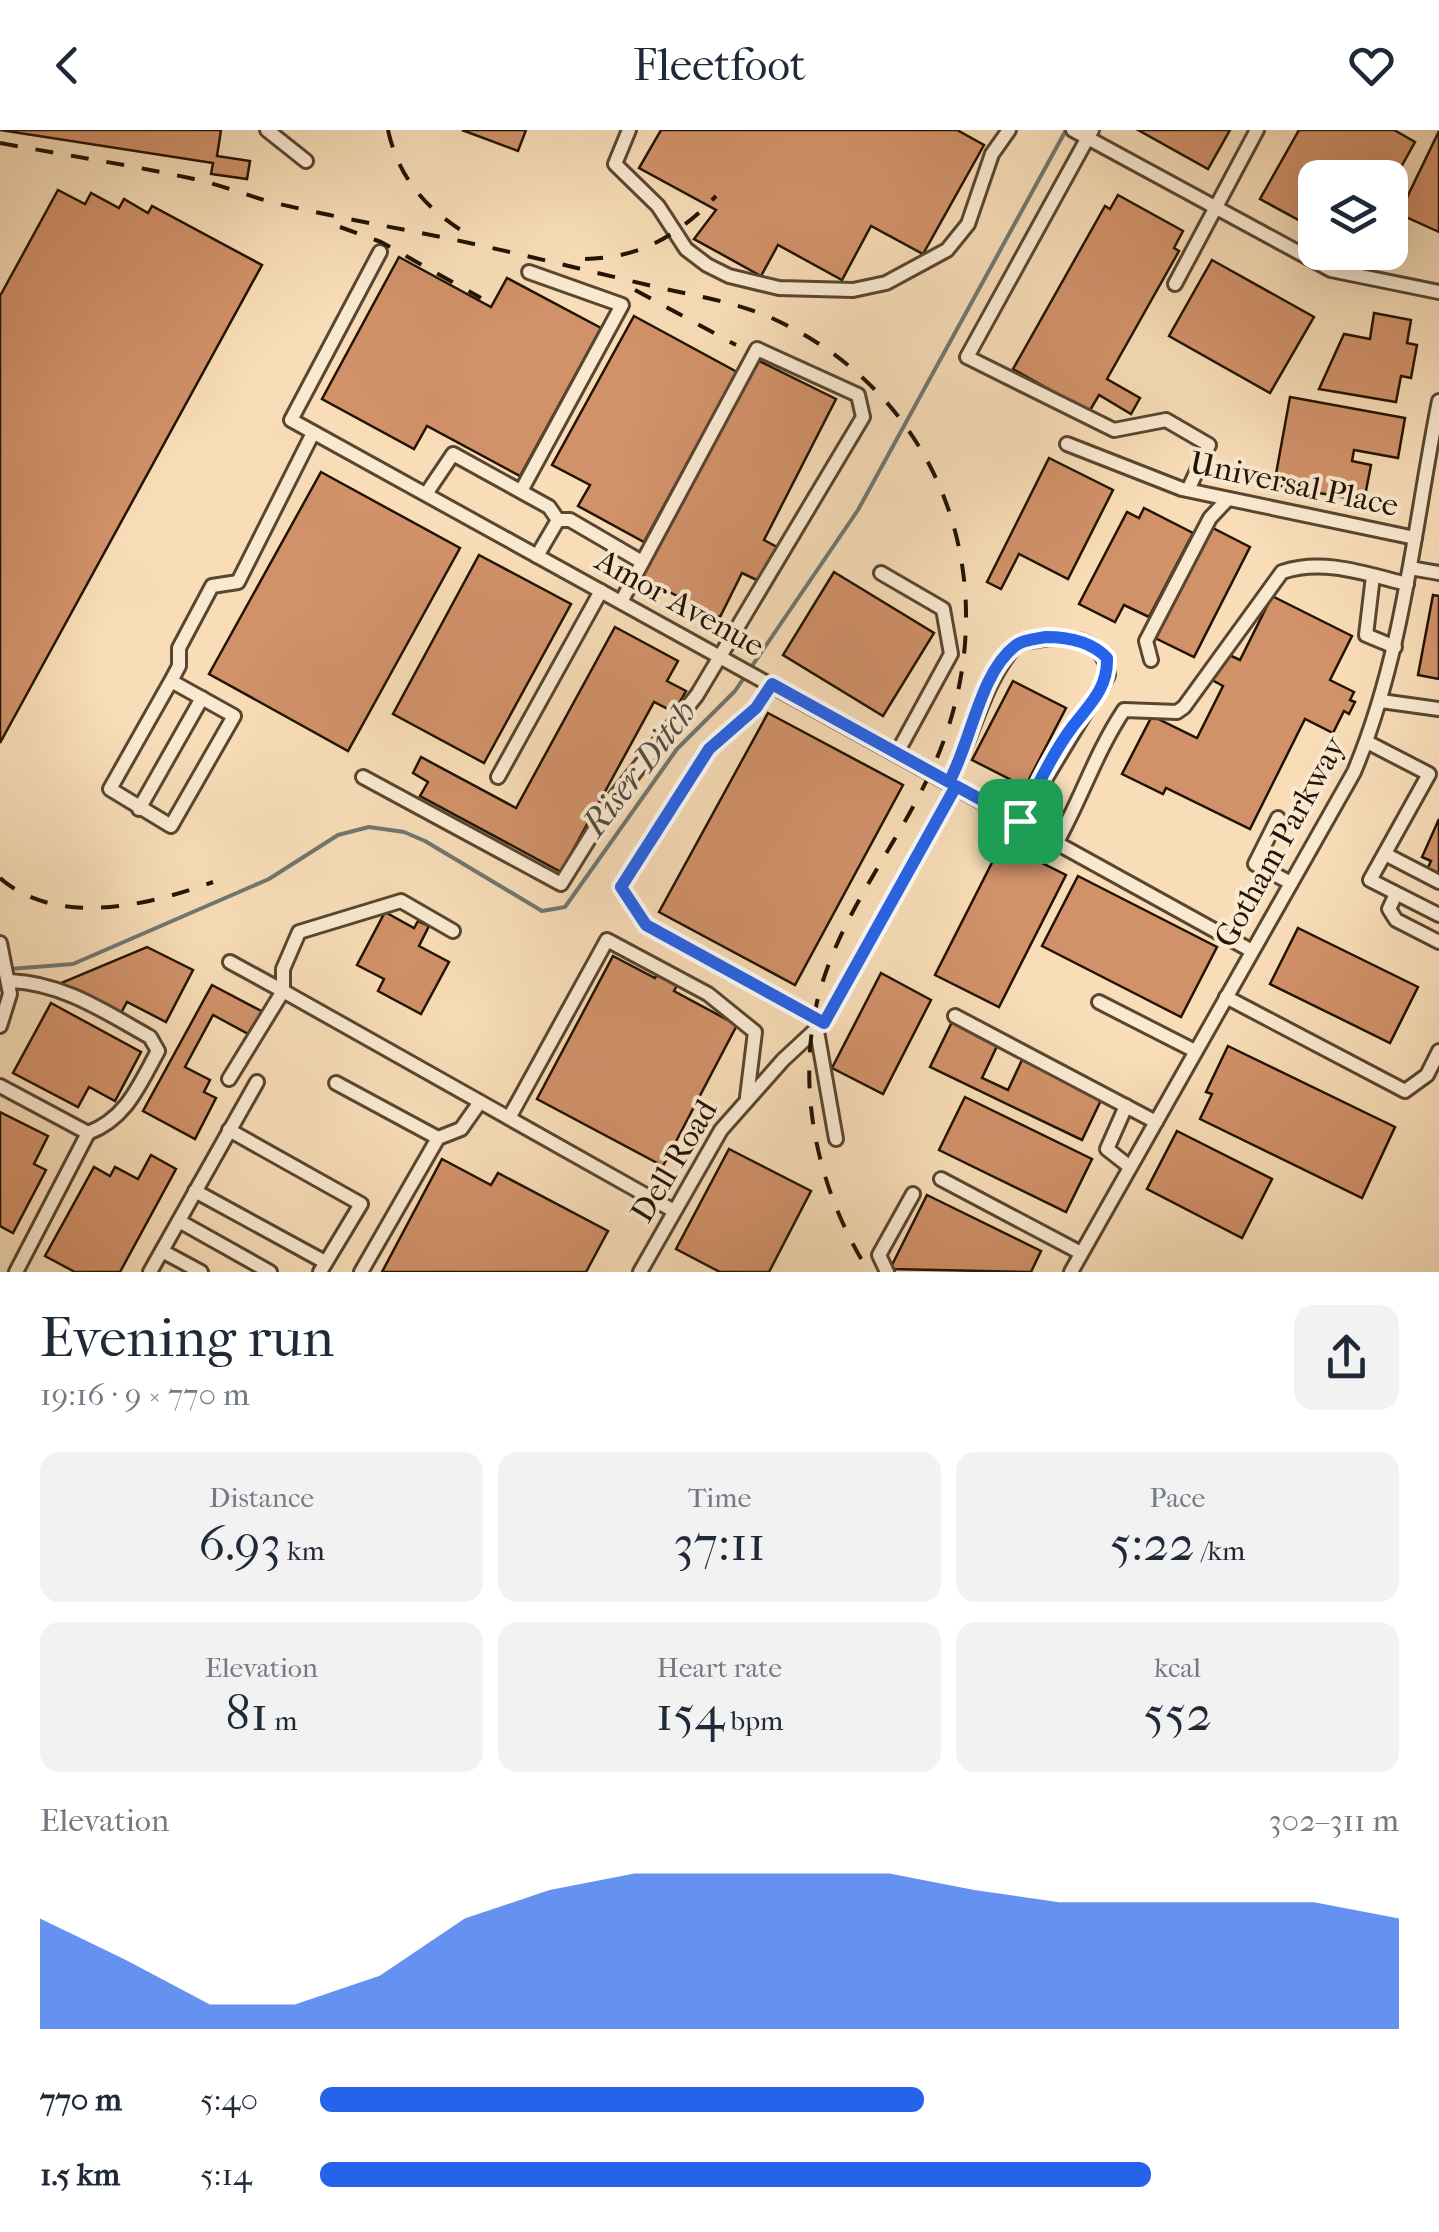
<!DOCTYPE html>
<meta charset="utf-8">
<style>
:root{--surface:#fff;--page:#f2f2f3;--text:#1f2937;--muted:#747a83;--accent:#2563eb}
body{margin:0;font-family:"IM FELL French Canon",serif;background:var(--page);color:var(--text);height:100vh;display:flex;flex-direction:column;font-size:38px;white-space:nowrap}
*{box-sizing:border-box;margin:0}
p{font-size:32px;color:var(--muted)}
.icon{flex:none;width:55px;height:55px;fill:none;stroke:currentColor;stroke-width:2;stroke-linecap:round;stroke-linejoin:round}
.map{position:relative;height:1142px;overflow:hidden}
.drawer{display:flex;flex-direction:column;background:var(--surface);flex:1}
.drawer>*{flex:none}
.controls{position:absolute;left:1298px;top:30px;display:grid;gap:20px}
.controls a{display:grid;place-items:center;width:110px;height:110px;border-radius:20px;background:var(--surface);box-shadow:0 10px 40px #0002;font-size:50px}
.pin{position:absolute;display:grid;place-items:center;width:85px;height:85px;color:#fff;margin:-42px;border-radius:20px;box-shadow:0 5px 15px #0006}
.round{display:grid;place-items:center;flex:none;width:105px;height:105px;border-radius:20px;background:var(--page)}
.summary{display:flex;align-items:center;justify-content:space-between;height:170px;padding:0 40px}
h1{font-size:55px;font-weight:600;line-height:75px}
.stats{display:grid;grid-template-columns:repeat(3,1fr);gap:15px;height:170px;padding:10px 40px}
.stats div{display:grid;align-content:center;border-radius:20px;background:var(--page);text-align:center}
.stats b{font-size:50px;font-weight:600}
.stats small{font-size:28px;font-weight:400}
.stats p{font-size:28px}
.chart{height:280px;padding:20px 40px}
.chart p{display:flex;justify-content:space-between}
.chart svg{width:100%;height:180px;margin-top:10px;fill:var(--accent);opacity:.7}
ul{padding:0 40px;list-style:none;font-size:32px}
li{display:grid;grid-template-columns:160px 120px 1fr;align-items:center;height:75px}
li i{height:25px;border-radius:12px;background:var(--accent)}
header{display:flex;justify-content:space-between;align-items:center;height:130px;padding:0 40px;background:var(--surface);font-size:45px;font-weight:600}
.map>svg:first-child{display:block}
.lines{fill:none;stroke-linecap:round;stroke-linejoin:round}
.stream{stroke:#6f7771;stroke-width:4}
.building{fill:#d19169;stroke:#221303;stroke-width:2.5}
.minor-casing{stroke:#584630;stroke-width:18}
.minor{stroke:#fae9d1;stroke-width:12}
.rail{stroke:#221303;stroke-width:4;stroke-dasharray:18 18;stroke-linecap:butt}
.route-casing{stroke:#fff;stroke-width:20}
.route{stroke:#2563eb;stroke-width:12}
.labels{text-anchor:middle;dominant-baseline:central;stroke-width:8;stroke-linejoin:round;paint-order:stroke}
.street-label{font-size:32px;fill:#221303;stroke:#fae9d1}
.water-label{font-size:35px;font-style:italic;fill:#4f4d43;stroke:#fae9d1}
</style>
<header><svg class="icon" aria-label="back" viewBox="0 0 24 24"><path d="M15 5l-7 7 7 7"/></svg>Fleetfoot<svg class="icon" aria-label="heart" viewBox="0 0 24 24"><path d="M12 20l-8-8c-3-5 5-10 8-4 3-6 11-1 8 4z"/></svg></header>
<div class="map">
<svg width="1439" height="1142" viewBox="0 0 1439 1142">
<rect width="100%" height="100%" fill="#f8ddb8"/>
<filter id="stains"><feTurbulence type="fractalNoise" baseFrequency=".002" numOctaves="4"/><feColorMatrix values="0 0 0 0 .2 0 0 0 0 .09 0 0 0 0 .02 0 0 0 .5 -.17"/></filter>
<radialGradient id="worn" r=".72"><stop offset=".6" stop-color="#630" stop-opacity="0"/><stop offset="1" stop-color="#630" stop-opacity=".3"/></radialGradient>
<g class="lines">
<!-- stream -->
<polyline class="stream" points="10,839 73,834 269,749 338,705 369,697 404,702 425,711 542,781 565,777 677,619 735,561 858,380 1066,0"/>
</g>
<!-- building -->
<g class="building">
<polygon points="0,0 221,0 217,26 250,31 247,49 211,44 213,33"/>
<polygon points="462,0 526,0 518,21"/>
<polygon points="661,0 957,0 984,15 923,124 871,96 842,150 778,115 761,146 694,109 716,80 639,38"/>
<polygon points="1138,0 1230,0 1208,39"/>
<polygon points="1299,0 1394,0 1415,12 1390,57 1390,48 1315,48 1315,99 1260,69"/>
<polygon points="1439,1 1439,102 1399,84"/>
<polygon points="58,60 85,74 91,63 119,78 124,69 148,83 152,76 262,135 0,613 0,166"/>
<polygon points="1118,65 1183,101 1174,118 1179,121 1107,249 1140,268 1131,284 1099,265 1089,282 1013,239 1105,76 1110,79"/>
<polygon points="399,127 491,177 507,148 601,198 520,346 427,296 414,319 322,269"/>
<polygon points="1212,130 1314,187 1270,263 1169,206"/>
<polygon points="1374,183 1411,190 1407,213 1417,215 1411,248 1401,246 1396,272 1319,259 1344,204 1370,209"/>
<polygon points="634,186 737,242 644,412 578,376 590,355 552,335"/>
<polygon points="753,228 836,269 764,410 777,417 759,451 742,443 720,487 641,448"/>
<polygon points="1290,267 1405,288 1398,328 1354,320 1352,331 1371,335 1364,371 1274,355"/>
<polygon points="1049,328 1113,360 1068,449 1019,424 1001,459 987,452"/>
<polygon points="321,342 460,418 348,621 209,544"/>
<polygon points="1144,378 1193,403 1149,487 1124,475 1115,492 1079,474 1127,382 1139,388"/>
<polygon points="1209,396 1250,417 1194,527 1153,507"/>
<polygon points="479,425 571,474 484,633 393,584"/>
<polygon points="834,442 934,503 883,586 783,525"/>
<polygon points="1433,465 1439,466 1439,549 1418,545"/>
<polygon points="1272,466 1352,506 1330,550 1354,562 1350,570 1355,572 1349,584 1344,581 1333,603 1305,589 1250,699 1166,658 1163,664 1122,644 1152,586 1197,608 1223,556 1212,550 1225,523 1240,530"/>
<polygon points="615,497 678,531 667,551 686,561 674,582 654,572 561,742 420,666 428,652 413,643 421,627 516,678"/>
<polygon points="1013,551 1066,578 1025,657 972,630"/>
<polygon points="768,583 903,655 795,855 659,782"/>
<polygon points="1439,689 1439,748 1426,742 1431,731 1422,727"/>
<polygon points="1002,713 1066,745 999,877 935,845"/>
<polygon points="1078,746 1217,817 1181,887 1042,816"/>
<polygon points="385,782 414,798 418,791 429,796 419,816 449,832 421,884 378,861 384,849 357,835"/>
<polygon points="1298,798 1418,857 1390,913 1270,854"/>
<polygon points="147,817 193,840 166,892 127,872 121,883 61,853"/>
<polygon points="613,826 655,848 659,841 679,852 674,861 737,895 663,1036 537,969"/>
<polygon points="881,843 931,870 883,964 832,938"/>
<polygon points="212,855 265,883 252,906 213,885 185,937 210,950 204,962 216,968 195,1009 143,981"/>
<polygon points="51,873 141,922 115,971 89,957 78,977 13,943"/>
<polygon points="952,892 998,914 982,948 1008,960 1022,930 1102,968 1082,1010 930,937"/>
<polygon points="1228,916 1395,997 1362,1068 1200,989 1212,964 1206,962"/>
<polygon points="965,967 1092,1029 1066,1082 939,1020"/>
<polygon points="0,982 48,1006 34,1034 46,1040 13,1103 0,1096"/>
<polygon points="1177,1001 1272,1049 1242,1108 1147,1059"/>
<polygon points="729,1019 811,1061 769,1142 720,1142 676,1119"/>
<polygon points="151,1025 176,1039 120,1142 75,1142 45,1126 94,1037 110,1046 115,1037 138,1049"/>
<polygon points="442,1029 491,1055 498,1043 608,1101 586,1142 382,1142"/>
<polygon points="927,1065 1041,1121 1031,1142 890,1139"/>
</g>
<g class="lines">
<defs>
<g id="minor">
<polyline points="267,0 306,31"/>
<polyline points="629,0 615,34 658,76 686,119 707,135 729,146 779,158 853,160 886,153 947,120 968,94 992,24 1009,0"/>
<polyline points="1073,0 1331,140 1439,162"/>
<polyline points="1092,0 967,227 1114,300 1166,290 1209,315 1188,360"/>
<polyline points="380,122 291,290 1252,821"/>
<polyline points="1175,154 1257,0"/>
<polyline points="1067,314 1182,359 1415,408"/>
<polyline points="521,361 622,175 529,142"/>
<polyline points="426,364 453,324 549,377 558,390"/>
<polyline points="537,426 558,390 570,390 642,432"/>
<polyline points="1410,438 1439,443"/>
<polyline points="881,443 943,479 951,524 897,623"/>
<polyline points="1373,446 1366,505 1395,517"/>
<polyline points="1151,530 1146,511 1210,388 1228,369"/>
<polyline points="171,551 234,586 171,696 110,659 171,551 179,536 179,518 212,456 238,452 313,303"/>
<polyline points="772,555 756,578 709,619 621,757 646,795 824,893"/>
<polyline points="1381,571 1439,579"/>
<polyline points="1367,612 1429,644 1370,750 1439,785"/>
<polyline points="363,647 561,754 615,667 697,565 863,287 858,265 757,219 621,472"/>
<polyline points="498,647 601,461"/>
<path d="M949,651C975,605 981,555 1017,514C1049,506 1105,499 1108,545L1020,691"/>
<polyline points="139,679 202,568"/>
<polyline points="1278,688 1255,734 1291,753"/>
<path d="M1057,712C1082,667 1096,622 1124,580L1177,582L1184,577L1282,442C1324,428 1366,444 1407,454"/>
<polyline points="1385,724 1439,752"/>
<polyline points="1396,764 1389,779 1396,790 1439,812"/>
<polyline points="0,813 10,864 0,896"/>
<polyline points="230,832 283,861 283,839 299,802 401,771 453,801"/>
<path d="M10,851C63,853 105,882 150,907L158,921C139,955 127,988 88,1003"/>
<polyline points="1226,867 1405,961 1427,945 1439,921"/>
<polyline points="1099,872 1195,921"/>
<polyline points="955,886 1156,992"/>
<polyline points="817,901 836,1009"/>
<polyline points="229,949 283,861 674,1081"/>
<polyline points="336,953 438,1008"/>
<polyline points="0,956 88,1003 16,1142"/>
<polyline points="1126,976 1107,1019 1130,1037"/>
<polyline points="509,988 607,810 708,864 755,902 747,967"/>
<polyline points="229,1000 361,1074 320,1142"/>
<polyline points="941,1049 1081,1123"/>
<polyline points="195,1061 325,1132"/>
<polyline points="179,1091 270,1142"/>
<polyline points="162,1121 201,1142"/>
<polyline points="150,1142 257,952"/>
<polyline points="361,1142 438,1008 461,999 480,972"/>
<polyline points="640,1142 721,1000 783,930 826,890 956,655"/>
<polyline points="887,1142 879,1125 913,1064"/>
<path d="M1071,1142L1354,642C1404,523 1414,396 1439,271"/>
</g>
</defs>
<!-- minor casing -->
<use href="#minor" class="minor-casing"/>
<!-- minor -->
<use href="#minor" class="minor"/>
<!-- rail -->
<g class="rail">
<path d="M388,0C399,51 430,83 474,108"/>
<path d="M0,13C65,25 130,35 194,49C222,55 248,66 275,73C330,86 386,96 441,107C515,122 587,141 661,158C700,167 741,173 778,191C950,273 1010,466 933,637C897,717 838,785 817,872C796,965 819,1062 869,1142"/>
<polyline points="340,97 381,112 481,168"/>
<path d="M585,129C640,128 678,106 716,66"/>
<polyline points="635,160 736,215"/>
<path d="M0,748C57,798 150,775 213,752"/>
</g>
</g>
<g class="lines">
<defs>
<path id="route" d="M1046,507C1068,507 1091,511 1107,528C1108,558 1090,574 1073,596C1052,624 1036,659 1020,691L956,656L824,893L646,795L621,757L709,619L756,578L772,554L949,652C971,612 980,543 1015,516C1022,510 1036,509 1046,507Z"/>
</defs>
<!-- route casing -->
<use href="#route" class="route-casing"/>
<!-- route -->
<use href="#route" class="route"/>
</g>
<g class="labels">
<!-- street labels -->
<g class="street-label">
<text transform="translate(1294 354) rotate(12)">Universal Place</text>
<text transform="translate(680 473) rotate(29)">Amor Avenue</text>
<text transform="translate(1280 712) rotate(-61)">Gotham Parkway</text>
<text transform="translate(674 1031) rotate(-59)">Dell Road</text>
</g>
<!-- water labels -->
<g class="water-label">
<text transform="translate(639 638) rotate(-52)">Riser Ditch</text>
</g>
</g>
<rect width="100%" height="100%" filter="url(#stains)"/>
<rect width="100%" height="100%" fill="url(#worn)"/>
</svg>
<div class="controls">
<a><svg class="icon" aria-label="layers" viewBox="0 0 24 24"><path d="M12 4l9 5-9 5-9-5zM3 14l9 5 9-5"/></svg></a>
</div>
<div class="pin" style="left:1020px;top:691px;background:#1e9e55"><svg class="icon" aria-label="arrive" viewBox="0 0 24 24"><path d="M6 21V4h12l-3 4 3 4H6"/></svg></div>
</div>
<section class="drawer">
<div class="summary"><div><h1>Evening run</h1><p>19:16 · 9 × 770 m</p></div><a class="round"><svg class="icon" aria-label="share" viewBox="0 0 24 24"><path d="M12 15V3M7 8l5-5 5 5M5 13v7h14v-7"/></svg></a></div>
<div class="stats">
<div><p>Distance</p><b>6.93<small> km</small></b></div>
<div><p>Time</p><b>37:11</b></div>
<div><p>Pace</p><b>5:22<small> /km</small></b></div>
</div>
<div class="stats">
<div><p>Elevation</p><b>81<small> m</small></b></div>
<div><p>Heart rate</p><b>154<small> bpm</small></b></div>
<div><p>kcal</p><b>552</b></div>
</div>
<div class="chart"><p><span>Elevation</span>302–311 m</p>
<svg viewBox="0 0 160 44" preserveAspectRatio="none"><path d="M0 44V17L10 27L20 38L30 38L40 31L50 17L60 10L70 6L80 6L90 6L100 6L110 10L120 13L130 13L140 13L150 13L160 17V44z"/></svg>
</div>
<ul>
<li><b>770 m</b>5:40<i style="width:56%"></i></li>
<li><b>1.5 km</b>5:14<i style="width:77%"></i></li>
</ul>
</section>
